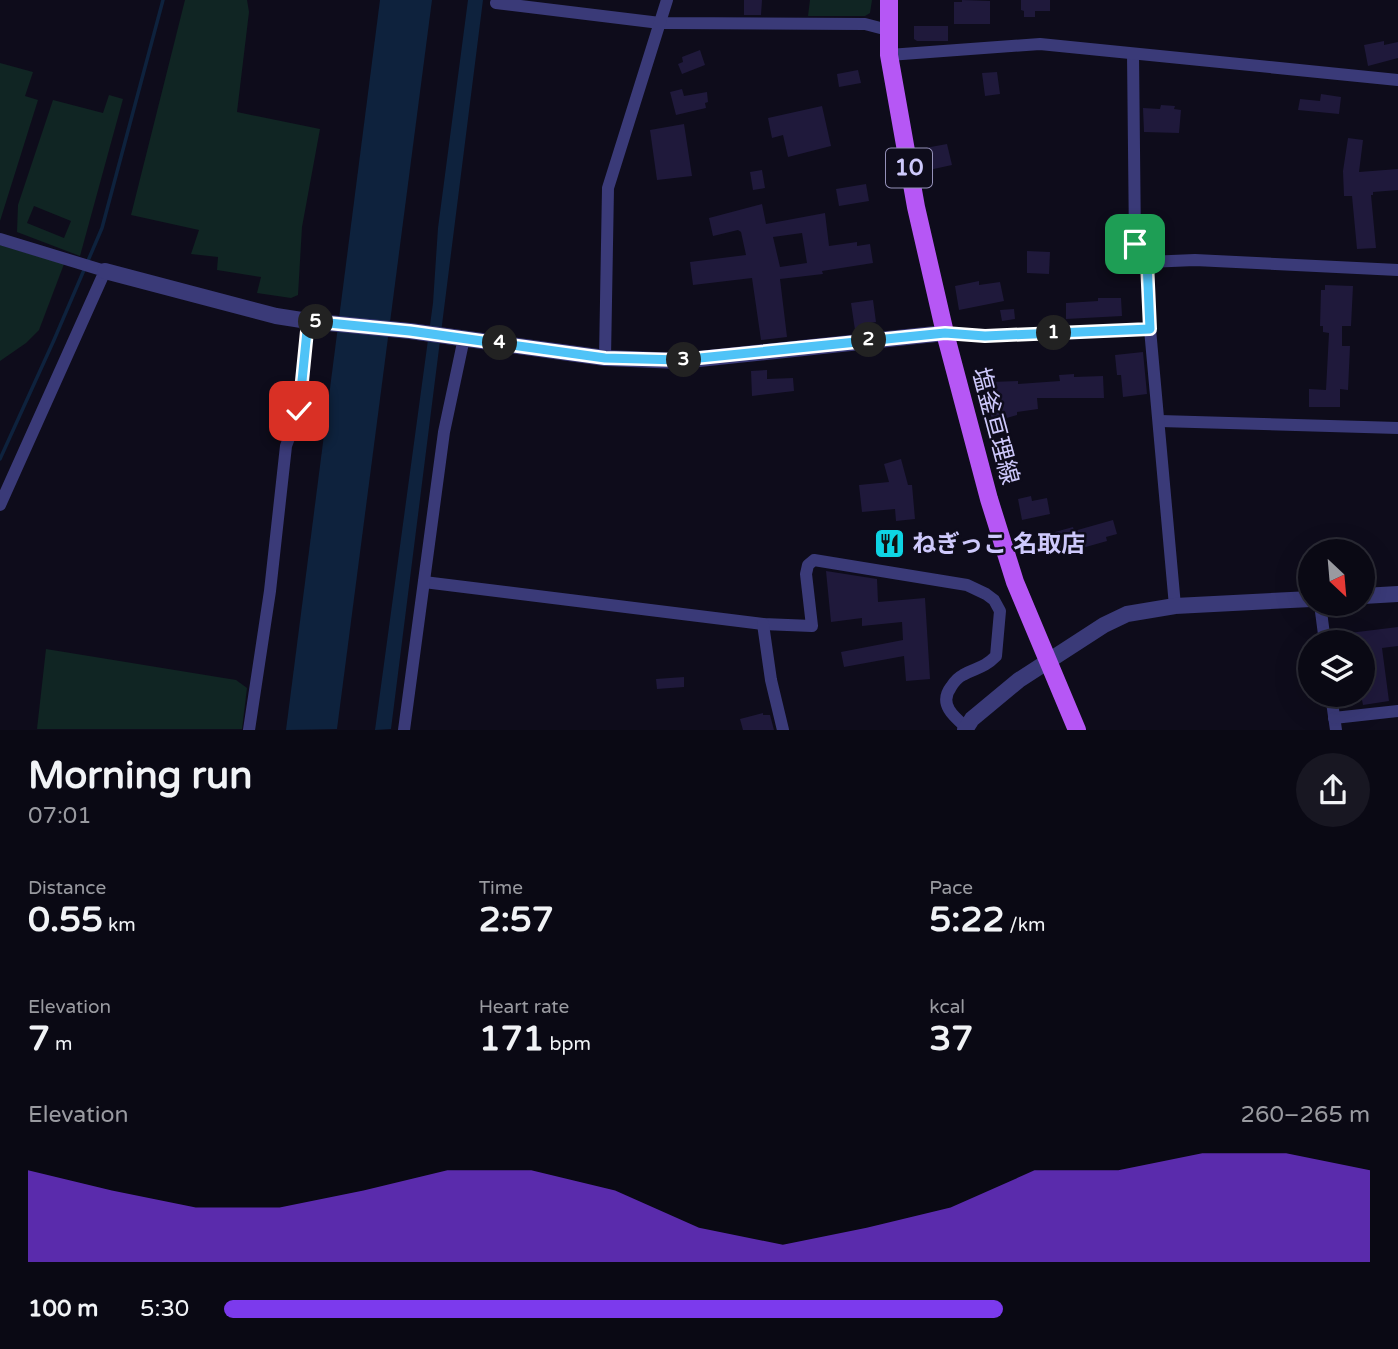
<!DOCTYPE html>
<meta charset="utf-8">
<style>
:root{--surface:#0a0914;--page:#181722;--text:#f1f3f6;--muted:#999aa0;--line:#2a2a34;--accent:#7c3aed}
body{margin:0;font-family:"Varela Round","Noto Sans JP",sans-serif;background:var(--page);color:var(--text);height:100vh;display:flex;flex-direction:column;font-size:26px;white-space:nowrap}
*{box-sizing:border-box;margin:0}
p{font-size:23px;color:var(--muted)}
.icon{flex:none;width:38px;height:38px;fill:none;stroke:currentColor;stroke-width:2;stroke-linecap:round;stroke-linejoin:round}
.map{position:relative;height:730px;overflow:hidden}
.details{display:flex;flex-direction:column;background:var(--surface);flex:1}
.details>*{flex:none}
.needle{width:46px;rotate:154deg}
.fabs{position:absolute;left:1298px;top:539px;display:grid;gap:14px}
.fabs a{display:grid;place-items:center;width:77px;height:77px;border-radius:50%;background:var(--surface);box-shadow:0 7px 28px #0002,0 0 0 2px var(--line);font-size:35px}
.pin{position:absolute;display:grid;place-items:center;width:60px;height:60px;color:#fff;margin:-30px;border-radius:14px;box-shadow:0 4px 10px #0006}
.km{position:absolute;width:35px;height:35px;margin:-18px;border-radius:50%;background:#222;color:#fff;font-size:19px;line-height:35px;text-align:center}
.round{display:grid;place-items:center;flex:none;width:74px;height:74px;border-radius:37px;background:var(--page)}
.overview{display:flex;align-items:center;justify-content:space-between;height:119px;padding:0 28px}
h1{font-size:38px;font-weight:800;line-height:52px}
.metrics{display:grid;grid-template-columns:repeat(3,1fr);gap:10px;height:119px;padding:7px 28px}
.metrics div{display:grid;align-content:center}
.metrics b{font-size:35px;font-weight:800}
.metrics small{font-size:19px;font-weight:400}
.metrics p{font-size:19px}
.chart{height:196px;padding:14px 28px}
.chart p{display:flex;justify-content:space-between}
.chart svg{width:100%;height:126px;margin-top:7px;fill:var(--accent);opacity:.7}
ul{padding:0 28px;list-style:none;font-size:23px}
li{display:grid;grid-template-columns:112px 84px 1fr;align-items:center;height:52px}
li i{height:18px;border-radius:9px;background:var(--accent)}
.map>svg:first-child{display:block}
.green{fill:#102523;fill-rule:evenodd}
.water{fill:#0e223d}
.lines{fill:none;stroke-linecap:round;stroke-linejoin:round}
.stream{stroke:#0e223d;stroke-width:3.5}
.building{fill:#1f193b;fill-rule:evenodd}
.minor{stroke:#3a3a78;stroke-width:12}
.tertiary{stroke:#3a3a78;stroke-width:16}
.primary{stroke:#b657f5;stroke-width:18}
.route-casing{stroke:#fff;stroke-width:14}
.route{stroke:#4fc3f7;stroke-width:9}
.labels{text-anchor:middle;dominant-baseline:central;stroke-width:5;stroke-linejoin:round;paint-order:stroke}
.shield{fill:#0e0c1b;stroke:#9490b8;stroke-width:2}
.shield-label{font-size:23px;font-weight:bold;fill:#cec9fc}
.street-label{font-size:24px;fill:#cec9fc;stroke:#0e0c1b}
.poi-label{font-size:24px;font-weight:bold;fill:#cec9fc;stroke:#0e0c1b;text-anchor:start}
</style>
<div class="map">
<svg width="1398" height="730" viewBox="0 0 1398 730">
<rect width="100%" height="100%" fill="#0e0c1b"/>
<!-- green -->
<g class="green">
<polygon points="185,0 247,0 249,12 237,112 320,129 302,227 298,295 291,298 257,293 261,277 217,270 218,257 191,254 199,230 131,215"/>
<polygon points="810,0 872,0 870,13 865,16 808,16"/>
<polygon points="0,63 33,72 25,96 38,100 0,221"/>
<path d="M109,95L123,99L80,256L17,232L18,205L53,100L103,113ZM34,206L71,221L64,238L27,223Z"/>
<polygon points="0,245 64,264 39,330 26,343 0,361"/>
<polygon points="46,649 236,680 247,688 242,729 37,729"/>
</g>
<!-- water -->
<g class="water">
<polygon points="380,0 432,0 337,729 286,730"/>
<polygon points="468,0 483,0 391,729 375,730 433,303 438,228"/>
</g>
<g class="lines">
<!-- stream -->
<polyline class="stream" points="0,459 54,340 102,228 163,0"/>
</g>
<!-- building -->
<g class="building">
<polygon points="744,0 762,0 761,15 744,15"/>
<polygon points="962,0 990,1 990,24 954,24 954,2 962,2"/>
<polygon points="1021,0 1050,0 1050,11 1035,11 1035,17 1024,17 1024,11 1021,10"/>
<polygon points="914,26 948,26 948,41 917,41 914,39"/>
<polygon points="1384,41 1384,45 1398,42 1398,58 1368,66 1364,45"/>
<polygon points="700,50 705,65 682,74 678,64 683,62 682,57"/>
<polygon points="858,70 861,83 839,87 837,74"/>
<polygon points="997,72 1000,94 985,96 982,73"/>
<polygon points="682,89 684,96 707,92 708,102 705,103 706,108 676,115 670,92"/>
<polygon points="1321,94 1341,97 1339,114 1298,110 1300,99 1320,101"/>
<polygon points="1161,105 1175,106 1174,109 1181,110 1179,133 1144,132 1143,108 1160,109"/>
<polygon points="822,106 831,146 788,157 783,135 772,138 768,118"/>
<polygon points="684,124 692,176 657,180 650,130"/>
<polygon points="1348,138 1363,140 1359,172 1398,169 1398,190 1373,192 1373,195 1371,195 1376,248 1357,249 1352,196 1344,196 1343,171"/>
<polygon points="947,144 952,165 929,170 925,148"/>
<polygon points="762,170 765,188 753,190 750,172"/>
<polygon points="866,184 869,201 839,206 836,189"/>
<path d="M762,204L766,224L825,213L829,246L857,242V246L870,244L873,263L822,271L823,274L780,279L787,337L761,340L752,278L693,285L690,262L746,255L741,232L738,230L713,236L709,218ZM802,233L807,263L780,267L773,237Z"/>
<polygon points="1027,251 1050,252 1049,274 1027,273"/>
<polygon points="979,281 979,285 1000,282 1004,301 959,310 955,286"/>
<polygon points="1325,285 1353,286 1351,326 1342,326 1342,346 1350,346 1348,390 1340,389 1340,407 1309,407 1309,389 1326,390 1329,333 1323,332 1323,326 1320,326 1321,290 1325,290"/>
<polygon points="1098,298 1121,298 1122,316 1066,319 1066,303 1098,301"/>
<polygon points="873,300 876,322 870,323 871,328 855,330 851,303"/>
<polygon points="1014,309 1015,319 1002,321 1000,310"/>
<polygon points="1143,352 1147,394 1123,397 1121,375 1117,375 1115,355"/>
<polygon points="767,370 767,379 793,378 794,391 752,396 751,371"/>
<polygon points="1074,374 1074,377 1103,376 1104,398 1037,398 1038,409 1017,412 1017,415 993,422 990,412 993,411 991,382 1018,381 1018,384 1060,381 1059,375"/>
<polygon points="901,459 908,485 912,485 915,519 896,521 895,509 862,512 859,485 889,482 884,464"/>
<polygon points="1031,496 1032,501 1047,498 1050,514 1022,520 1018,499"/>
<polygon points="1113,520 1117,534 1106,537 1107,541 1061,554 1060,548 1058,548 1055,532 1073,527 1074,531"/>
<polygon points="900,534 902,556 892,557 891,553 879,554 876,537"/>
<polygon points="826,571 877,579 878,602 925,598 930,679 906,681 904,656 844,667 841,652 903,640 902,622 862,626 862,618 831,622"/>
<polygon points="1398,627 1398,646 1382,648 1389,701 1363,705 1361,695 1367,691 1363,642 1334,642 1333,635"/>
<polygon points="684,677 684,687 657,689 656,679"/>
<polygon points="763,713 763,715 770,715 774,730 743,730 740,719"/>
</g>
<g class="lines">
<!-- minor -->
<g class="minor">
<polyline points="496,3 660,23 865,24 888,30"/>
<polyline points="1133,54 1135,244 1147,262"/>
<polyline points="889,55 1040,44 1398,80"/>
<polyline points="0,239 105,271 0,505"/>
<polyline points="945,333 985,336 1150,329"/>
<polyline points="605,358 608,188 667,0"/>
<polyline points="1160,421 1398,428"/>
<path d="M424,582L763,624L812,626L806,574L808,565L814,560L967,585L986,594L994,600L1000,611L996,656C983,669 977,667 963,675C957,678 954,682 951,687C938,704 954,717 967,728"/>
<polyline points="1320,604 1325,642"/>
<polyline points="1175,606 1150,329 1147,262 1195,260 1398,270"/>
<polyline points="763,624 771,680 783,730"/>
<polyline points="1331,695 1336,730"/>
<polyline points="1334,718 1398,711"/>
<polyline points="249,730 270,591 286,446 299,411 308,321"/>
<polyline points="404,730 444,432 464,338"/>
</g>
<!-- tertiary -->
<g class="tertiary">
<polyline points="105,271 276,316 308,321 410,331 605,358 680,361 945,333"/>
<polyline points="1363,596 1398,594"/>
<polyline points="965,730 972,719 1019,680 1104,625 1127,614 1175,606 1311,599"/>
</g>
<!-- primary -->
<polyline class="primary" points="889,0 889,55 916,207 945,333 989,499 1015,582 1077,730"/>
</g>
<g class="lines">
<defs>
<polyline id="route" points="299,411 308,321 410,331 605,358 680,360 945,333 985,336 1150,329 1147,262 1135,244"/>
</defs>
<!-- route casing -->
<use href="#route" class="route-casing"/>
<!-- route -->
<use href="#route" class="route"/>
</g>
<!-- icons -->
<defs>
<symbol id="restaurant-square" viewBox="-11 -11 22 22"><rect x="-9" y="-9" width="18" height="18" rx="4" fill="#0ed4e4" stroke="#0e0c1b"/><path d="M-5-6h1v4h1v-4h1v4h1v-4h1v5L-1.5 .5V6h-2V.5L-5-1ZM5-6V6H3V1.5H1.5Q1.5-4 5-6Z" fill="#111"/></symbol>
</defs>
<g fill-rule="evenodd">
<use href="#restaurant-square" x="872" y="526" width="35" height="35"/>
</g>
<g class="labels">
<!-- shield labels -->
<rect class="shield" x="886" y="148.5" width="46" height="39" rx="5"/>
<g class="shield-label">
<text x="909" y="168">10</text>
</g>
<!-- street labels -->
<g class="street-label">
<text transform="translate(995 426) rotate(75)">塩釜亘理線</text>
</g>
<!-- poi labels -->
<g class="poi-label">
<text x="912" y="544">ねぎっこ 名取店</text>
</g>
</g>
</svg>
<div class="fabs">
<a><svg class="needle" viewBox="-14 -14 28 28"><path d="M0-13l5 13h-10z" fill="#e53935"/><path d="M0 13l5-13h-10z" fill="#999aa0"/></svg></a>
<a><svg class="icon" aria-label="layers" viewBox="0 0 24 24"><path d="M12 4l9 5-9 5-9-5zM3 14l9 5 9-5"/></svg></a>
</div>
<div class="pin" style="left:1135px;top:244px;background:#1e9e55"><svg class="icon" aria-label="arrive" viewBox="0 0 24 24"><path d="M6 21V4h12l-3 4 3 4H6"/></svg></div>
<div class="pin" style="left:299px;top:411px;background:#d93025"><svg class="icon" aria-label="check" viewBox="0 0 24 24"><path d="M5 12l5 5 9-10"/></svg></div>
<b class="km" style="left:1054px;top:333px">1</b>
<b class="km" style="left:869px;top:340px">2</b>
<b class="km" style="left:684px;top:360px">3</b>
<b class="km" style="left:500px;top:343px">4</b>
<b class="km" style="left:316px;top:322px">5</b>
</div>
<section class="details">
<div class="overview"><div><h1>Morning run</h1><p>07:01</p></div><a class="round"><svg class="icon" aria-label="share" viewBox="0 0 24 24"><path d="M12 15V3M7 8l5-5 5 5M5 13v7h14v-7"/></svg></a></div>
<div class="metrics">
<div><p>Distance</p><b>0.55<small> km</small></b></div>
<div><p>Time</p><b>2:57</b></div>
<div><p>Pace</p><b>5:22<small> /km</small></b></div>
</div>
<div class="metrics">
<div><p>Elevation</p><b>7<small> m</small></b></div>
<div><p>Heart rate</p><b>171<small> bpm</small></b></div>
<div><p>kcal</p><b>37</b></div>
</div>
<div class="chart"><p><span>Elevation</span>260–265 m</p>
<svg viewBox="0 0 160 44" preserveAspectRatio="none"><path d="M0 44V12L10 19L20 25L30 25L40 19L50 12L60 12L70 19L80 32L90 38L100 32L110 25L120 12L130 12L140 6L150 6L160 12V44z"/></svg>
</div>
<ul>
<li><b>100 m</b>5:30<i style="width:68%"></i></li>
</ul>
</section>
